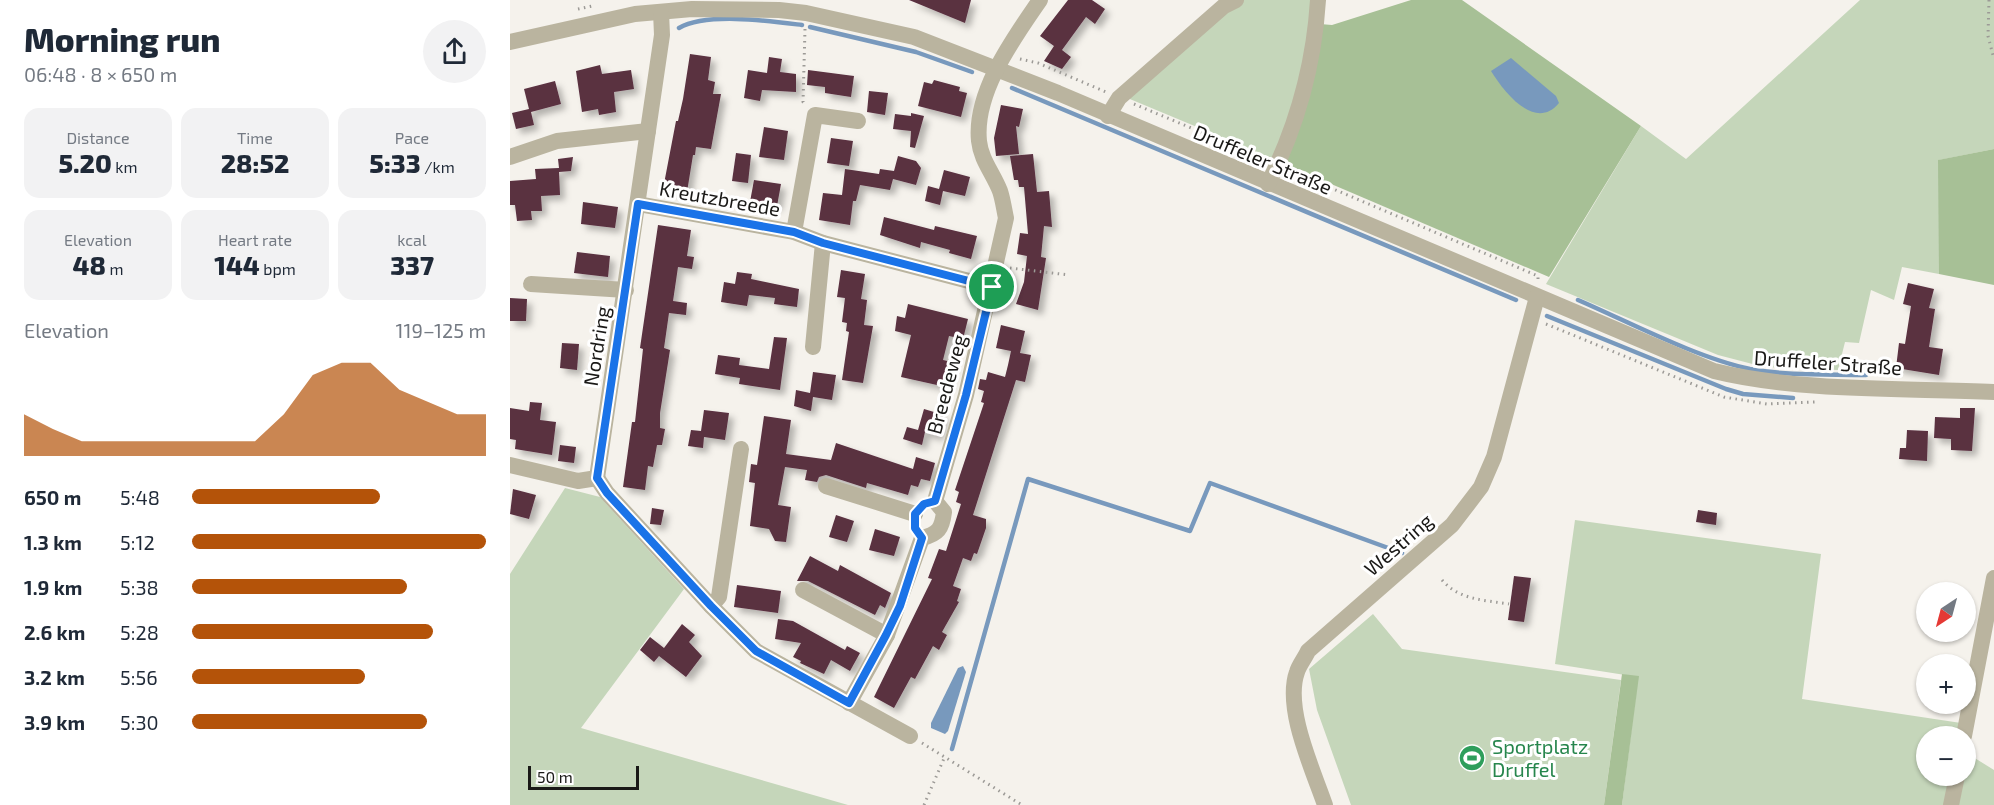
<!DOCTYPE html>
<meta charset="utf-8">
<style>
:root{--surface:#fff;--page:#f2f2f3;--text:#1f2937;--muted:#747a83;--accent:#b45309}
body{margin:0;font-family:"Exo 2",sans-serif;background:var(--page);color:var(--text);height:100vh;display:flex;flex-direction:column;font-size:22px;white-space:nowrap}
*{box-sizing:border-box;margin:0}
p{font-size:20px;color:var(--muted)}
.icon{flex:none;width:33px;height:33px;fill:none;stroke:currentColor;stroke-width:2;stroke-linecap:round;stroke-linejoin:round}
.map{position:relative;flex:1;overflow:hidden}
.panel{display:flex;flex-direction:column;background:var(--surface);width:510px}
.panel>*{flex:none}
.needle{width:39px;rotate:216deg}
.controls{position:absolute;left:1406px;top:582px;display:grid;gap:12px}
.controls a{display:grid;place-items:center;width:60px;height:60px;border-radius:50%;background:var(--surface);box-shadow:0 2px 4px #0004;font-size:30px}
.scale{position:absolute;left:18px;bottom:15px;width:111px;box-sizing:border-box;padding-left:6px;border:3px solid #1a1917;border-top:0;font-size:16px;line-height:21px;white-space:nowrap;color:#1a1917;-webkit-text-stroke:4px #fff;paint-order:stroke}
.pin{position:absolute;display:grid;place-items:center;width:51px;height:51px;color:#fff;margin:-26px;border:3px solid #fff;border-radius:50%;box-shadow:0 2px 6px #0007}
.round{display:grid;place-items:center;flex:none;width:63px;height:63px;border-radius:32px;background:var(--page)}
.headline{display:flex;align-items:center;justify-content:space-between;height:102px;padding:0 24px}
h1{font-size:33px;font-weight:800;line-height:45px}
.stats{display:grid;grid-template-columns:repeat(3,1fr);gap:9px;height:102px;padding:6px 24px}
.stats div{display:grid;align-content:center;border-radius:15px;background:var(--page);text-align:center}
.stats b{font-size:26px;font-weight:800}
.stats small{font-size:16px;font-weight:400}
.stats p{font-size:16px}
.chart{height:168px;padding:12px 24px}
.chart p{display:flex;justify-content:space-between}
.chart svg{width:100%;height:108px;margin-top:6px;fill:var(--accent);opacity:.7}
ul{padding:0 24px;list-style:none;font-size:20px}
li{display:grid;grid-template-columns:96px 72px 1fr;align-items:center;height:45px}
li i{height:15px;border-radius:8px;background:var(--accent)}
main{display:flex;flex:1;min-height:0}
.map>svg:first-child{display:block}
.green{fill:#c5d6ba}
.forest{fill:#a7c096}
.water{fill:#7899bd}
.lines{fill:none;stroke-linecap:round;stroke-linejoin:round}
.stream{stroke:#7899bd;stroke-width:4.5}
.building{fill:#5a3041;filter:url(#shadow)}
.path{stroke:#9c9a96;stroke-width:3;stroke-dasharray:1.5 4.5;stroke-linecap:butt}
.minor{stroke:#bab49f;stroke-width:16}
.route-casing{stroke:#fff;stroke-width:12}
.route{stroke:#1a73e8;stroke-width:8}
.labels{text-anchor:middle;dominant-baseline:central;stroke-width:6;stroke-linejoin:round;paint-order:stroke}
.street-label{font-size:20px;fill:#1a1917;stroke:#fff}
.leisure-label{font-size:20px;fill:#27864d;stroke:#fff;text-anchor:start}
</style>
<main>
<section class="panel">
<div class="headline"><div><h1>Morning run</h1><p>06:48 · 8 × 650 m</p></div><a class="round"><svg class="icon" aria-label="share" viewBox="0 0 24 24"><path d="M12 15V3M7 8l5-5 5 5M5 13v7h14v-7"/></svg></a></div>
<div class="stats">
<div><p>Distance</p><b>5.20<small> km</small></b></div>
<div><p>Time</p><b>28:52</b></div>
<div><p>Pace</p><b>5:33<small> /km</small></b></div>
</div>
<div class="stats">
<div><p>Elevation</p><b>48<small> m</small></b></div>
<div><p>Heart rate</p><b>144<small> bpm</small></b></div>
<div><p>kcal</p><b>337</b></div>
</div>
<div class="chart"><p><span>Elevation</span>119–125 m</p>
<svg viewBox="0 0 160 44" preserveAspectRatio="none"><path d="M0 44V27L10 33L20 38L30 38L40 38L50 38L60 38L70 38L80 38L90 27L100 11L110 6L120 6L130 17L140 22L150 27L160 27V44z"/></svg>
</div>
<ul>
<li><b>650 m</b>5:48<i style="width:64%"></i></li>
<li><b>1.3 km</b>5:12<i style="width:100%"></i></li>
<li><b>1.9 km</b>5:38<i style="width:73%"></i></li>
<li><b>2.6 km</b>5:28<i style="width:82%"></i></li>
<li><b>3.2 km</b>5:56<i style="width:59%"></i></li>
<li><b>3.9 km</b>5:30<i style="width:80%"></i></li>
</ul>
</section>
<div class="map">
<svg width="1484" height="805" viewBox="0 0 1484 805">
<defs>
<filter id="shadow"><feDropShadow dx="5" dy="5" stdDeviation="3" flood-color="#0004"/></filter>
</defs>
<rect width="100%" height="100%" fill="#f5f2ec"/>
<!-- green -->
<g class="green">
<polygon points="732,0 803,0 798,65 766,160 615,97"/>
<polygon points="1350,0 1484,0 1484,149 1429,160 1429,274 1392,267 1384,300 1361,290 1349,343 1335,342 1328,370 1254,367 1208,355 1036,284 1131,126 1176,159"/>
<polygon points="55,488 90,497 174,589 71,728 338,805 0,805 0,574"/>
<polygon points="1065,520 1311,554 1292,699 1451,723 1448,736 1416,736 1416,776 1440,776 1434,805 1112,805 1128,677 1045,664"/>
<polygon points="863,614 892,649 1111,680 1094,805 841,805 807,710 799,669"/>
<polygon points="1455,752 1484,770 1484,805 1445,805 1450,776 1455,776"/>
</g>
<!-- forest -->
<g class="forest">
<polygon points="901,0 952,0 1131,126 1039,277 772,163 810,24 822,25"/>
<polygon points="1484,149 1484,285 1429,274 1428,160"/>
<polygon points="1112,674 1129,676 1112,805 1094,805"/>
</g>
<!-- water -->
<g class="water">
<path d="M1001,58L1046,96L1049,103C1025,132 994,92 981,71Z"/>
<polygon points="453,666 456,672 438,731 435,734 421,728 421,723 448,668"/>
</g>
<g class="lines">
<!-- stream -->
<g class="stream">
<polyline points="300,27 406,52 462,72"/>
<path d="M169,28C197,12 260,21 292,25"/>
<polyline points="502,88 1006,300"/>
<path d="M1068,300C1119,322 1187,358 1240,369C1278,376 1317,374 1356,375"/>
<polyline points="1037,316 1216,389 1233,394 1283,398"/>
<polyline points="442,749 518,479 680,531 700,483 892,553"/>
</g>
</g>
<!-- building -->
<g class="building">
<polygon points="399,0 461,0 455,23"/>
<polygon points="558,0 582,0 595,9 585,24 576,17 552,50 561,57 552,69 534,61 544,46 530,36"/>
<polygon points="180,54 201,57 198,80 205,82 203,94 211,94 201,149 186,147 185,155 183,155 177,192 153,189 166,121 168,121 173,99"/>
<polygon points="259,57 272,59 270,72 286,74 286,92 252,90 250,101 234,98 238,70 257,73"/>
<polygon points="90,65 92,74 121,70 124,89 104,92 106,112 89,115 88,109 72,112 66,71"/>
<polygon points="298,70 344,76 341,97 315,93 315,87 297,85"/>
<polygon points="424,80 450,87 449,91 457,93 451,117 408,106 414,82 422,84"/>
<polygon points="45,81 51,104 21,112 24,125 6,129 2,113 19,109 14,89"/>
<polygon points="359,91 378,93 375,115 357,112"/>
<polygon points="491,105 513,109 509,127 506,126 509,154 486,156 484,138"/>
<polygon points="401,113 414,116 405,148 400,147 401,131 383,129 385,114 401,116"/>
<polygon points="254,127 278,131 274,160 249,157"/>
<polygon points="321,138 343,141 339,166 317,163"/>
<polygon points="226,153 241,155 238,183 222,181"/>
<polygon points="523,154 527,192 539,191 542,227 534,226 531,257 536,258 528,310 506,304 514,282 517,256 507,254 510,233 518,234 514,187 509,187 508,180 504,180 500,156"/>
<polygon points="388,156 406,161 411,168 406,185 383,179 380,190 350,185 346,201 343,201 340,225 309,220 313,193 332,195 335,169 369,174 370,169 384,171"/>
<polygon points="63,157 61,171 49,172 50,195 31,196 32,211 21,211 22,220 7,221 5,205 0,205 0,181 26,179 25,169 49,168 48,159"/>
<polygon points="434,170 460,177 455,196 433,191 430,205 415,201 418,186 429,189"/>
<polygon points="244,180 271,184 267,206 240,202"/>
<polygon points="73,202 108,207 105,228 71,224"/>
<polygon points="374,217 424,230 425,226 467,236 461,259 439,253 440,250 411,242 410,248 370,235"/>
<polygon points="148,225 181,230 177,256 184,257 182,269 168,267 163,301 177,303 176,315 159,313 154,348 160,350 150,413 150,428 155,429 152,445 147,445 143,467 138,466 135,490 113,487 122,422 125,422 133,349 130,348"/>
<polygon points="67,252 100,256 98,277 64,273"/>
<polygon points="331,270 355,274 351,299 357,300 354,325 363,326 353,383 332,380 339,332 336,331 337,323 332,322 335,298 327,297"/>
<polygon points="227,272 242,274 241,279 289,289 287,307 264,304 265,298 239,295 237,306 211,302 214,282 225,284"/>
<polygon points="1398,283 1424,289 1419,308 1425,309 1419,347 1433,349 1429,375 1386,368 1389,343 1395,344 1401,306 1393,304"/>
<polygon points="0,298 17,299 16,321 0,321"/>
<polygon points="398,304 458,319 453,339 439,336 433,360 442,362 436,387 391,377 401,335 385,331 387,316 395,318"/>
<polygon points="491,325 515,331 510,353 521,355 515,382 506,380 463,515 476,519 476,528 467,554 464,553 461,561 453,558 443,586 451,589 447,601 449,602 432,632 437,635 429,650 423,646 405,679 401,677 384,708 364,697 422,579 418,578 429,549 436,551 451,504 446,502 449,492 445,490 474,403 471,402 474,391 468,389 470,379 476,380 478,372 495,377 498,365 501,351 486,348"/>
<polygon points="264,337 277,338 270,390 229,384 230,378 205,374 208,355 230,358 229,365 259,369"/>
<polygon points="52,343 69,344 67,370 50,368"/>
<polygon points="303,372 326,375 322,400 303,397 301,411 284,406 286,390 300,393"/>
<polygon points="20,402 32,403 30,420 46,422 42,455 5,449 6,440 0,439 0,408 19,411"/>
<polygon points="1450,408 1465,408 1462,451 1441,450 1441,439 1424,438 1425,417 1450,418"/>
<polygon points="414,409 434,415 428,436 415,432 412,445 393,439 397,427 408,430"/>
<polygon points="194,410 219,413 215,440 194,437 193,448 178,446 181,430 191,431"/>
<polygon points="254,416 281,420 276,454 321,460 326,443 403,469 406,457 425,463 420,481 411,479 408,487 401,485 398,495 357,483 356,488 316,475 309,477 307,482 295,480 297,470 275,467 268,505 281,507 276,542 265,541 259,529 240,526 245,483 239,482 241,464 247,465"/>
<polygon points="1397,430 1418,431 1417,461 1389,459 1390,448 1396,448"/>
<polygon points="50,445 66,447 64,463 48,461"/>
<polygon points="3,489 26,495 19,519 0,514"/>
<polygon points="142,508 154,510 151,525 140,524"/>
<polygon points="1188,510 1207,513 1206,525 1186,522"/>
<polygon points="326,515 344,521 337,542 319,537"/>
<polygon points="365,529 390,537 384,556 359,550"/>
<polygon points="300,556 328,571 330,565 381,593 375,608 370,605 365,615 298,581 287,581"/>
<polygon points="1004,576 1021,578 1014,622 998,620"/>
<polygon points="227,585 271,591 268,613 224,607"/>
<polygon points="268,619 283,621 335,650 337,646 350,653 340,671 321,660 314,674 290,663 291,661 283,657 291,643 265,639"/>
<polygon points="172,624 185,635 179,642 192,656 176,677 149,656 144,662 130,650 140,637 154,648"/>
</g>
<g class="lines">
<!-- path -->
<g class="path">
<polyline points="1479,0 1478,36 1484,59"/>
<polyline points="68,9 82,6"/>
<polyline points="295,29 293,102 296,105"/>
<polyline points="510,59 528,63 596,92"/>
<polyline points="624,104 753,158"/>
<polyline points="781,171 1028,276 1028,280"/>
<polyline points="500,268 559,275"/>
<polyline points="1036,324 1214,397 1257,404 1305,402"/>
<path d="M932,580C949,600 974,600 999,604"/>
<polyline points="412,743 512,805"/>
<polyline points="414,805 435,756"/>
</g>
<!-- minor -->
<g class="minor">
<path d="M0,42L125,14L182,9L269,10L296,13L404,37L548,93L1204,371C1289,392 1395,388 1484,392"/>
<polyline points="598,116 609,98 714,6 726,0"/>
<polyline points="0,157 47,141 138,131"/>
<path d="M758,184C787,126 804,65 808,0"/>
<polyline points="128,204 284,232 313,243 482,287"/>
<polyline points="284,232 305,115 348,121"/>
<polyline points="21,284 116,290"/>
<polyline points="303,347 313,243"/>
<polyline points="0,465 68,481 87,478"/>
<polyline points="87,478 152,35 151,12"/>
<polyline points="87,478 97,493 201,606 246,651 400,736"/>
<polyline points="316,486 405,514"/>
<path d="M425,501L456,395L496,218C494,209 493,200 490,191C483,173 471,160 469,141C464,92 504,38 530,0"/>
<path d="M412,538C428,534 432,529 434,512L425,501"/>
<polyline points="293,590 377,635"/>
<polyline points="201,606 209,597 231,449"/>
<polyline points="339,703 377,635 412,538"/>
<polyline points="1454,736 1484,578"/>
<path d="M815,805C803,770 774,708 787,672C789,665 795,658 798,651L942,525L971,487L984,457L1027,297"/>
<polyline points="1441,805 1447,776"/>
</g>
</g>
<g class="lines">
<defs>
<polygon id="route" points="128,204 284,232 313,243 482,287 456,395 425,501 414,504 405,514 405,528 412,538 390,606 376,635 339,703 246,651 201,606 97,493 87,478"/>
</defs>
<!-- route casing -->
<use href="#route" class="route-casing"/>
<!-- route -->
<use href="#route" class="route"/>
</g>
<!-- icons -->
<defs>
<symbol id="stadium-disc" viewBox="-11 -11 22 22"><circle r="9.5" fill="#2e9e5b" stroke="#fff"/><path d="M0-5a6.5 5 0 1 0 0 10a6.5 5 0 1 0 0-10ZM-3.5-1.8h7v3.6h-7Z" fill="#fff"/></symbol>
</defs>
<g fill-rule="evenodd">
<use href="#stadium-disc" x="947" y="743" width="30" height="30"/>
</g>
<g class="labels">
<!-- street labels -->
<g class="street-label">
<text transform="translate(753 159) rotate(23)">Druffeler Straße</text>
<text transform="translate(210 198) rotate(10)">Kreutzbreede</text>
<text transform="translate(86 346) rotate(-81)">Nordring</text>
<text transform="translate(1318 362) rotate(4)">Druffeler Straße</text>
<text transform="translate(436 384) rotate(-75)">Breedeweg</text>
<text transform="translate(888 544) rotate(-41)">Westring</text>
</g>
<!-- leisure labels -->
<g class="leisure-label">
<text x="982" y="746">Sportplatz<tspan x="982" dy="23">Druffel</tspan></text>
</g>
</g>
</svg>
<div class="controls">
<a><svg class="needle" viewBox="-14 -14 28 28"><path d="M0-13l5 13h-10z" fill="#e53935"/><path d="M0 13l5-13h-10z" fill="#747a83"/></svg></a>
<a>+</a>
<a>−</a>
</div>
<div class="scale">50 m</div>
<div class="pin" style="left:482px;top:287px;background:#1e9e55"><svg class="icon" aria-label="arrive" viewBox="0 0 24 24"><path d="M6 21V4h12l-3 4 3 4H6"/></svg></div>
</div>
</main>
